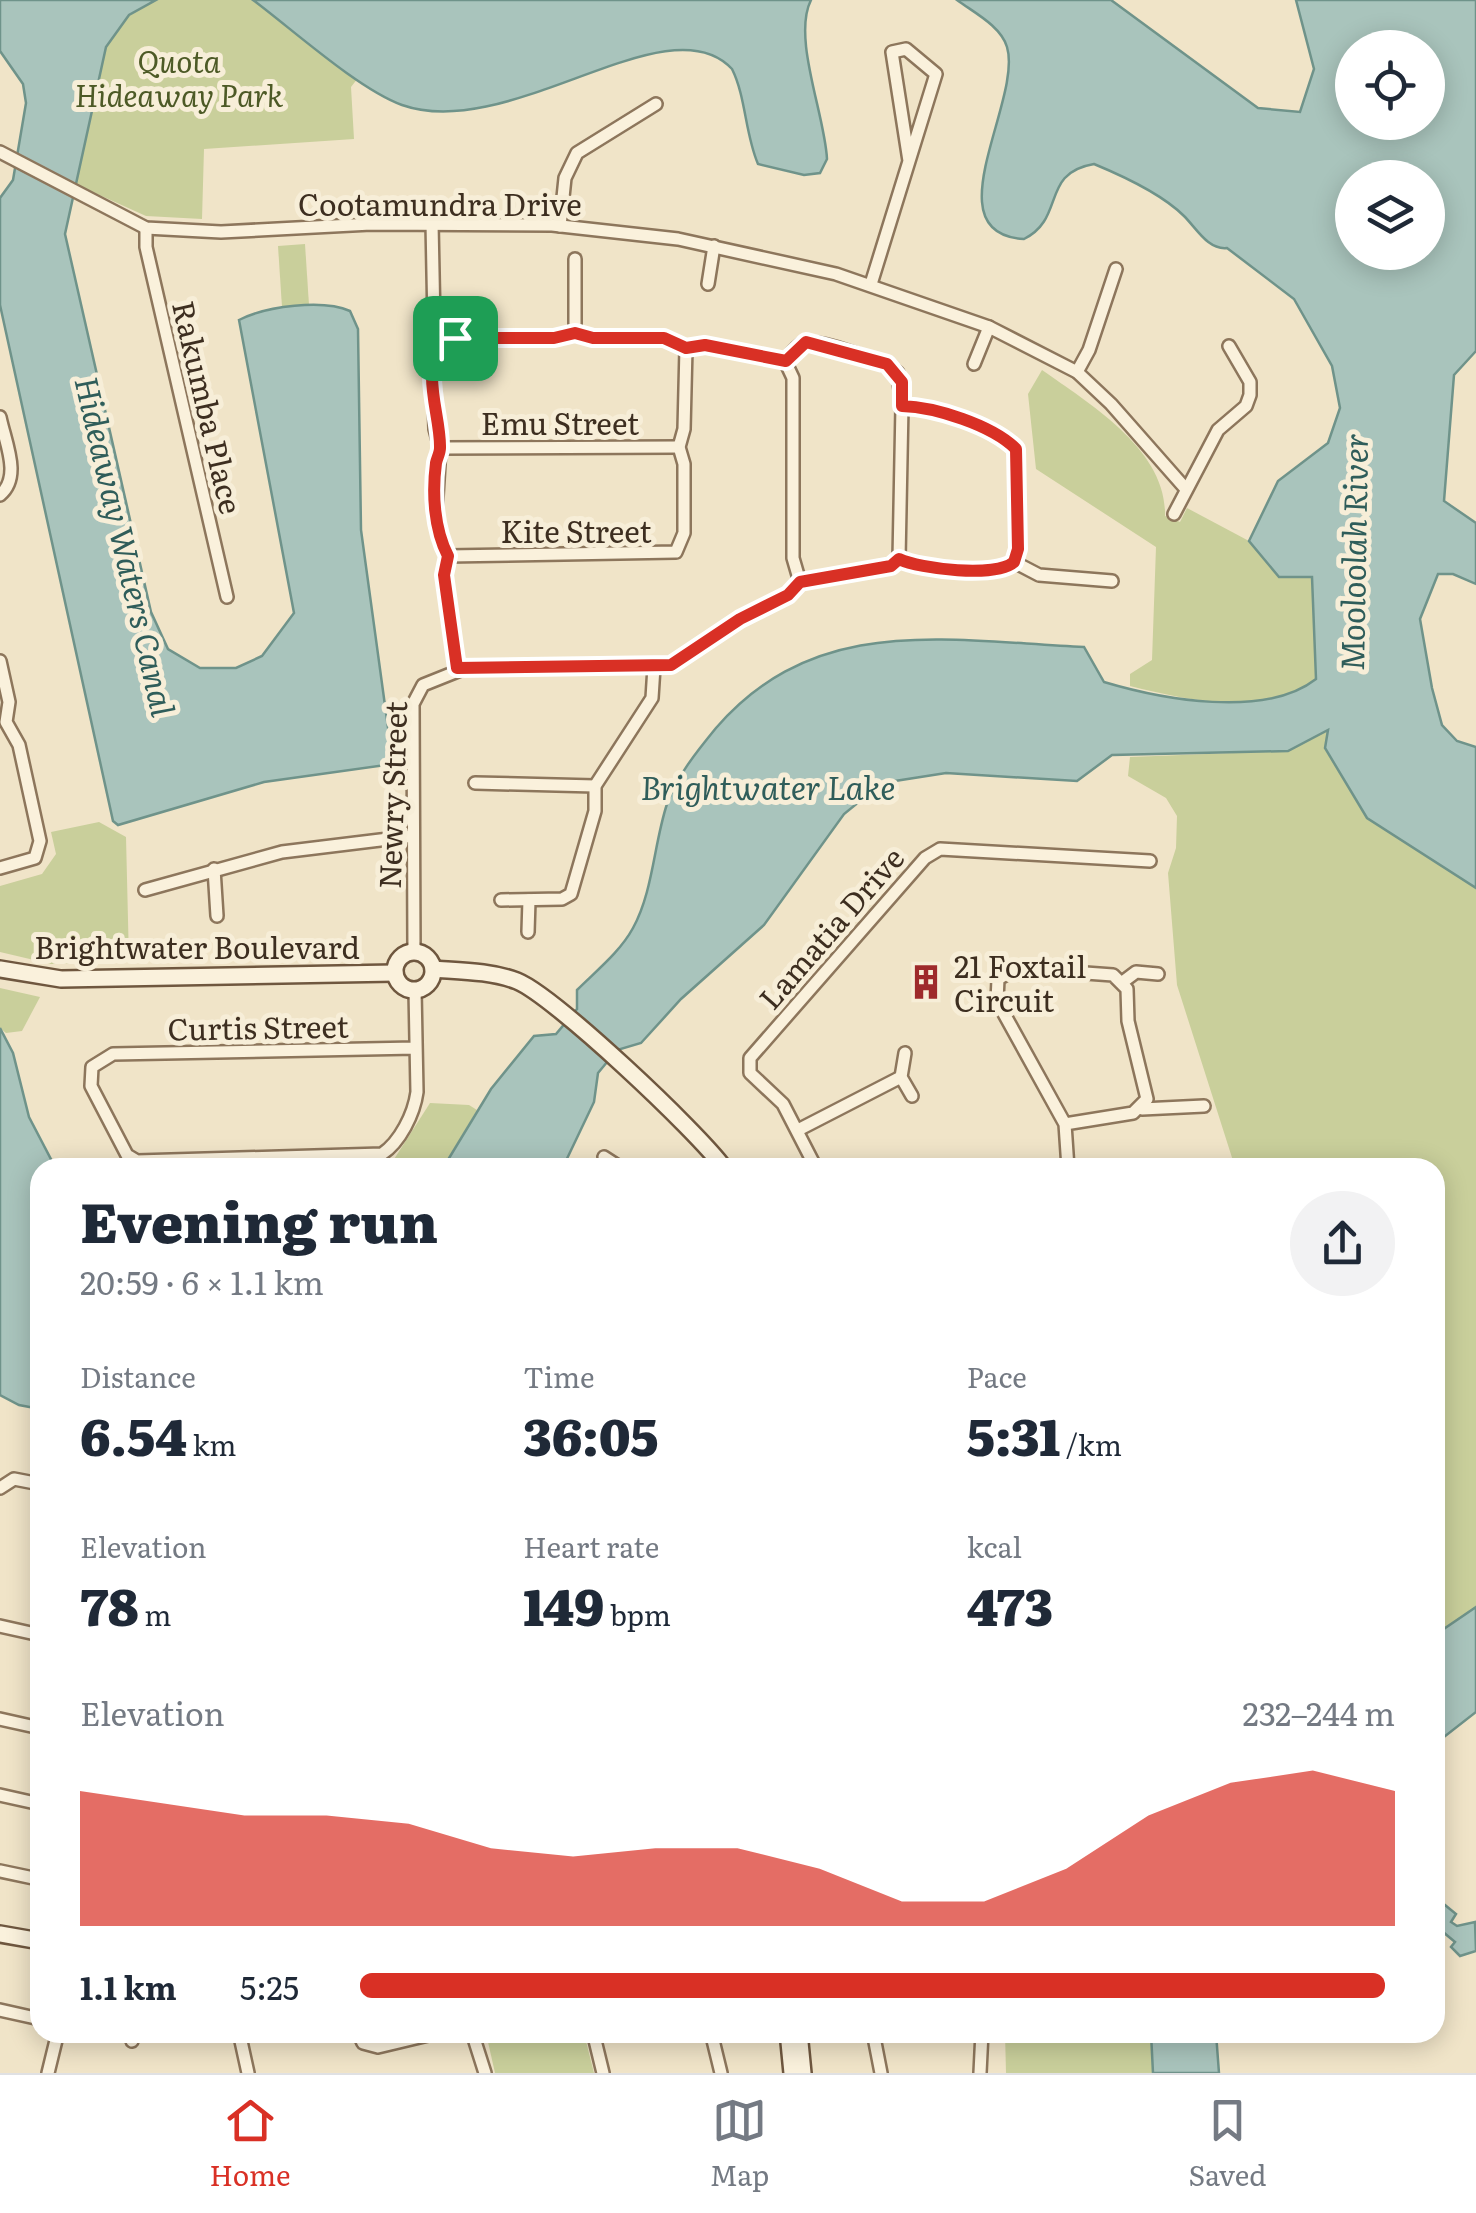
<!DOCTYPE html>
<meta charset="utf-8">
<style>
:root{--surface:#fff;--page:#f2f2f3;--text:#1f2937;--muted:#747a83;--line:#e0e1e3;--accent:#d93025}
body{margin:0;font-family:Literata,serif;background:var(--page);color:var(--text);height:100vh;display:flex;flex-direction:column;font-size:38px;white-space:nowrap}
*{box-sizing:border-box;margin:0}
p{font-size:32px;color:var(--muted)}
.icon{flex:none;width:55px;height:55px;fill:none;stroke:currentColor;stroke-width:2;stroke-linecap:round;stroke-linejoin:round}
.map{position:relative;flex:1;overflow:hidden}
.drawer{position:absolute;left:30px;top:1158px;width:1415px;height:885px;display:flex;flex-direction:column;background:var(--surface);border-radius:30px;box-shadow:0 5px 25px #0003}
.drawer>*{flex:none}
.tools{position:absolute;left:1335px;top:30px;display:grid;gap:20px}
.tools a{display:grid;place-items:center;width:110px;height:110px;border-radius:50%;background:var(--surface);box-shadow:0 5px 25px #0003;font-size:50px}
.pin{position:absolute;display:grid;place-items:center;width:85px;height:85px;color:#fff;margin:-42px;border-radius:20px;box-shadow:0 5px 15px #0006}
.round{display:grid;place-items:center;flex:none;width:105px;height:105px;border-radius:52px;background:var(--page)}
.headline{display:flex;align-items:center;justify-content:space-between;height:170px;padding:0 50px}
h1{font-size:55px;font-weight:800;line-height:75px}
.metrics{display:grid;grid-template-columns:repeat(3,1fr);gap:15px;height:170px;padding:10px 50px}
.metrics div{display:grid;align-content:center}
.metrics b{font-size:50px;font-weight:800}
.metrics small{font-size:28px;font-weight:400}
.metrics p{font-size:28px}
.chart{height:280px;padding:20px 50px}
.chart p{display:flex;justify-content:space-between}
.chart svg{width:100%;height:180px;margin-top:10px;fill:var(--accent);opacity:.7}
ul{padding:0 50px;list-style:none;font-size:32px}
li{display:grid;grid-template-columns:160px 120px 1fr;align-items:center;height:75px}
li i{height:25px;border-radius:12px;background:var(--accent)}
.tab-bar{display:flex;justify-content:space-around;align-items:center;height:140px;border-top:2px solid var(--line);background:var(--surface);font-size:28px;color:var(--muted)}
.tab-bar a{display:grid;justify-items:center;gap:5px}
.tab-bar .active{color:var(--accent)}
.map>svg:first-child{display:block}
.green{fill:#c9cf9b}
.water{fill:#a9c4bc;stroke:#6f938a;stroke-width:2.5;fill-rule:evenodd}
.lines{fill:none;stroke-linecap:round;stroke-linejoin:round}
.street-casing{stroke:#8d765c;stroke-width:16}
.secondary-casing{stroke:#6f573f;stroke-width:20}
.street{stroke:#faf1dc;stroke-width:11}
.secondary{stroke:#faf1dc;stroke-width:15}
.route-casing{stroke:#fff;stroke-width:20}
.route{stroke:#d93025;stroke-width:12}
.labels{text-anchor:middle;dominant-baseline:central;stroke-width:10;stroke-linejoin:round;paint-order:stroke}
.park-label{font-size:30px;font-style:italic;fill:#4d5a26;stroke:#f7eed8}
.street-label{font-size:30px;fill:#3d2e20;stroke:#f7eed8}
.poi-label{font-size:30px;fill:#3d2e20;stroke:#f7eed8;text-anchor:start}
.water-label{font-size:32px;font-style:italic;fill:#2f5d5a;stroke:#f7eed8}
</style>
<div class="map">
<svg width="1476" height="2073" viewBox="0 0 1476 2073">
<rect width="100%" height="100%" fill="#f0e4c8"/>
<!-- green -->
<g class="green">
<polygon points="156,0 253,0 358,78 351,87 354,139 204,149 202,219 146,216 75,184 106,47 129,15"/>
<polygon points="305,244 309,305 282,307 278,246"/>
<path d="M1042,370C1090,404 1167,450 1165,516L1180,522L1187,508L1249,541L1279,577L1312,576L1316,679C1265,718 1186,700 1130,686V674L1152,660L1156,547L1036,469L1028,394Z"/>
<polygon points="1329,730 1325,748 1367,818 1476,888 1476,1607 1435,1635 1435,1168 1235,1167 1177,985 1168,873 1176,848 1177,816 1166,798 1128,776 1130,757 1288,751"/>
<polygon points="99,822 126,837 129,961 51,964 0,952 0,886 42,874 56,854 51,832"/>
<polygon points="0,988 40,997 22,1031 6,1033 0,1028"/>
<polygon points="430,1103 469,1105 477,1110 443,1167 389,1167"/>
<polygon points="480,2033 584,2033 594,2073 495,2073 488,2042 483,2043"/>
<polygon points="1005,2033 1151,2033 1153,2073 1006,2073"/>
</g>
<!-- water -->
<g class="water">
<path d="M0,0H156L129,15L106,47L65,234L151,612L168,649L200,668H236L262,656L294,613L239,320C266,306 323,299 350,311L358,329L361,530L393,764L264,782L118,825L113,821L0,305V198L13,180L26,103L23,84L0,51Z"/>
<path d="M253,0H811C792,38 825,115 827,159L820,173L804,175L758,164C745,134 746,97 732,69C668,0 510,143 402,105C358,89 292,29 253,0Z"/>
<path d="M957,0H1111L1258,108L1300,112L1314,69L1296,0H1476V351L1454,375L1444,501L1476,523V584L1453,574H1438L1420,619L1432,688L1442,725L1457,741L1476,747V888L1367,818L1325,748L1328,730L1288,751L1112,755L1077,781L946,773L895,781L871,792L844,814L764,925L681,999L641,1043L617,1050L598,1073L594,1102L563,1167L443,1168L491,1089L534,1036L556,1034L577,1009V990C596,971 620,952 633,928C653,892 654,843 667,804C676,777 698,750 716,728C817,612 947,641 1084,647L1104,682C1161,699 1265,719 1316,679L1312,577H1279L1249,541L1278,481L1328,443L1340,408L1332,366L1294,299L1227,248C1208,250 1197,229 1184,216C1162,194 1123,176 1094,164C1040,173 1066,218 1024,239C931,234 1023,100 1007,47C1001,26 973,12 957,0ZM1352,48H1428V122H1352ZM1352,178H1428V252H1352Z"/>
<polygon points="0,1028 13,1053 29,1117 55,1167 40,1168 40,1409 19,1405 0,1395"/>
<polygon points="1476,1607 1476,1712 1435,1744 1435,1635"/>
<polygon points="1445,1905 1456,1914 1451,1922 1457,1926 1475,1922 1476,1951 1460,1956 1451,1947 1455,1942 1443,1932 1435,1935 1435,1918"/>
<polygon points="1151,2033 1216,2033 1219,2073 1153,2073"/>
</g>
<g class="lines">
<defs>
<g id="street">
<polyline points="0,152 146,228 221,232 371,224 552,225 678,239 836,274 989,327 1077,372 1111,404 1185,488"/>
<polyline points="432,223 434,323"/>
<polyline points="560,226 565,178 577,153 656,104"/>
<polyline points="146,228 146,247 227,597"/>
<polyline points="708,284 714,246"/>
<polyline points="871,284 936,74 906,49 892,52 909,161"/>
<polyline points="575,333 575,259"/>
<polyline points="974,364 989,327"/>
<polyline points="1077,372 1089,350 1116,269"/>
<path d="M0,417C5,442 22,477 0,495"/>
<polyline points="440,448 679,447"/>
<polyline points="1174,514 1218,430 1246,406 1250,395 1250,382 1229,346"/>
<polyline points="448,556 676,552 684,533 684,464 679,447 684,429 686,348"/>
<path d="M899,559C920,569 996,578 1014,562L1018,549L1016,449C992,425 935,407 902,406"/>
<polyline points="1014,562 1039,575 1112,581"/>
<polyline points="0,661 9,702 6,722 19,745 40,841 35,858 0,868"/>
<polyline points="457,668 444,575 448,556 440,540 436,512 440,448 435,429 433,358 444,341 455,338 554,338 575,333 593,338 664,338 686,348 705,345 785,361 793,378 793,558 800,582"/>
<polyline points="475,783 595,786"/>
<polyline points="214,869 217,916"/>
<polyline points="145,890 282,852 413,836"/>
<polyline points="501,900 562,899 571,894 595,811 595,786 652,698 654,667"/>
<polyline points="528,932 529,900"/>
<path d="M414,953L413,704L423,685L468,667L671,665L740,619L788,595L800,582L891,566L899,559L902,406L898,373C887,363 817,338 803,343C796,346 790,355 785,361"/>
<polyline points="1124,981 1136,972 1158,974"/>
<path d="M415,990L417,1092C414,1114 400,1142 382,1154L137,1161L127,1155L91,1086L92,1067L113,1054L415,1048"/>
<polyline points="905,1053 901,1077 912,1096"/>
<polyline points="1142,1109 1204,1106"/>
<polyline points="1065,1124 1133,1113 1147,1099 1128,1021 1127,989 1113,975 1017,968 998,979 997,1001 1065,1124 1068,1168"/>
<polyline points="798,1130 901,1077"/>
<polyline points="604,1157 621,1168"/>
<polyline points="816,1168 783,1104 750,1073 750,1058 925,858 940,849 1150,861"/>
<polyline points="0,1488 14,1479 40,1484"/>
<polyline points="0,1626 40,1635"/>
<polyline points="0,1719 40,1728"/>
<polyline points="0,1795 40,1804"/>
<polyline points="0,1871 38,1879 40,1871"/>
<polyline points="0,2010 40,2019"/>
<polyline points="130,2032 132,2041"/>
<polyline points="239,2032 248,2073"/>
<polyline points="358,2032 363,2043 378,2047 441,2032"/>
<polyline points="472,2032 485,2073"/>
<polyline points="593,2032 603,2073"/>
<polyline points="711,2032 721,2073"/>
<polyline points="873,2032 881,2073"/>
<polyline points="48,2073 58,2032"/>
<polyline points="980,2073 982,2032"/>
</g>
<g id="secondary">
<circle cx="414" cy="971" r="19"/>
<polyline points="0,969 61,979 395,973"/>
<path d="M433,969C461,971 491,971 517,981C554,996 698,1132 724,1168"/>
<polyline points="0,1934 40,1941"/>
<polyline points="788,2032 792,2073"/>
<polyline points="799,2032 803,2073"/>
</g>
</defs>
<!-- street casing -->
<use href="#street" class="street-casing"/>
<!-- secondary casing -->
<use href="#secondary" class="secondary-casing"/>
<!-- street -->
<use href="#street" class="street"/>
<!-- secondary -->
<use href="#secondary" class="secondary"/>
</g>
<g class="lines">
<defs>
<path id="route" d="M575,333L593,338H664L686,348L705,345L786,361L806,342L887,364L902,382V406C935,407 992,425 1016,449L1018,549L1014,562C996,578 920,569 899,559L891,566L800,582L788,595L740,619L671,665L457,668L444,575L448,556C434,529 432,493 436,463C437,458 440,453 440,448C441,415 419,369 444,341L455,338H554Z"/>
</defs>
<!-- route casing -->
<use href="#route" class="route-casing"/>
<!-- route -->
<use href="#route" class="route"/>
</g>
<!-- icons -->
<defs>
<symbol id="building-bare" viewBox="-9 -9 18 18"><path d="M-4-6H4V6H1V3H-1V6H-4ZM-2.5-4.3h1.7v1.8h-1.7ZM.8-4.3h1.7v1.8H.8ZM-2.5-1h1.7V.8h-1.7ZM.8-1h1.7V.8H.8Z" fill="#9e2a2b" stroke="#f7eed8" stroke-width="2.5" paint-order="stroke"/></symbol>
</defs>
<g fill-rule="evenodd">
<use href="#building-bare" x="901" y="957" width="50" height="50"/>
</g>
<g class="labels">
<!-- park labels -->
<g class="park-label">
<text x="179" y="60">Quota<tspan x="179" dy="34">Hideaway Park</tspan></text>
</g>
<!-- street labels -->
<g class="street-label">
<text x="440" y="203">Cootamundra Drive</text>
<text transform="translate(209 407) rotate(77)">Rakumba Place</text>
<text x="560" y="422">Emu Street</text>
<text x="576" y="530">Kite Street</text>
<text transform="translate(391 795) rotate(-88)">Newry Street</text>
<text transform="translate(830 927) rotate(-49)">Lamatia Drive</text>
<text x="197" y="946">Brightwater Boulevard</text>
<text transform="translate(258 1026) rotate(-1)">Curtis Street</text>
</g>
<!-- poi labels -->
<g class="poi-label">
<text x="954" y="965">21 Foxtail<tspan x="954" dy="34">Circuit</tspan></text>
</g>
<!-- water labels -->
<g class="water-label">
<text transform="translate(127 546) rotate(77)">Hideaway Waters Canal</text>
<text transform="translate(1352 552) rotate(-89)">Mooloolah River</text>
<text x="768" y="786">Brightwater Lake</text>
</g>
</g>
</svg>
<div class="tools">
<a><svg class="icon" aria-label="locate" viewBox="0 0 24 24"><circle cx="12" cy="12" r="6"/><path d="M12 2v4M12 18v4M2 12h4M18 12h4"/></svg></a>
<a><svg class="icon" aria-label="layers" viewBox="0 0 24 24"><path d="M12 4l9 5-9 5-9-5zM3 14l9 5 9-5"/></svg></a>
</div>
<div class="pin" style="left:455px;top:338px;background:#1e9e55"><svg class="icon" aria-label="arrive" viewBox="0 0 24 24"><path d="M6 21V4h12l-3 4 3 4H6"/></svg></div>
<section class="drawer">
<div class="headline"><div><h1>Evening run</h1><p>20:59 · 6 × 1.1 km</p></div><a class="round"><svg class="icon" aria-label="share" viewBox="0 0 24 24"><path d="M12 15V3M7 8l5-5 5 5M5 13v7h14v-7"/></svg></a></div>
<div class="metrics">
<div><p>Distance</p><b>6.54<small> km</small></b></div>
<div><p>Time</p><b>36:05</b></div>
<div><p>Pace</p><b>5:31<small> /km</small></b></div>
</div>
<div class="metrics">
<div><p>Elevation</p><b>78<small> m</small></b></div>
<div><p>Heart rate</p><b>149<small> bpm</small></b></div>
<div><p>kcal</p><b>473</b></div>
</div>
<div class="chart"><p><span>Elevation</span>232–244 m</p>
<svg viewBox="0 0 160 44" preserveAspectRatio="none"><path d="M0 44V11L10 14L20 17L30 17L40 19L50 25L60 27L70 25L80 25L90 30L100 38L110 38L120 30L130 17L140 9L150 6L160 11V44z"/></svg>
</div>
<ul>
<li><b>1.1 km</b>5:25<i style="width:99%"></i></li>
</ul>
</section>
</div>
<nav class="tab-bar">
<a class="active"><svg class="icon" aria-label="home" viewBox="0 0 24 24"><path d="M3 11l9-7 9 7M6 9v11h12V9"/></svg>Home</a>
<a><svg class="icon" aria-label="map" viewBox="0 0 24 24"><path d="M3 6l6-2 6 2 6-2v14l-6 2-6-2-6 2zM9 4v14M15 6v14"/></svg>Map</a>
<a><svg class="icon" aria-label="saved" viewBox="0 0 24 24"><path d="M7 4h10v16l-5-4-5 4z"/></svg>Saved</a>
</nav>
